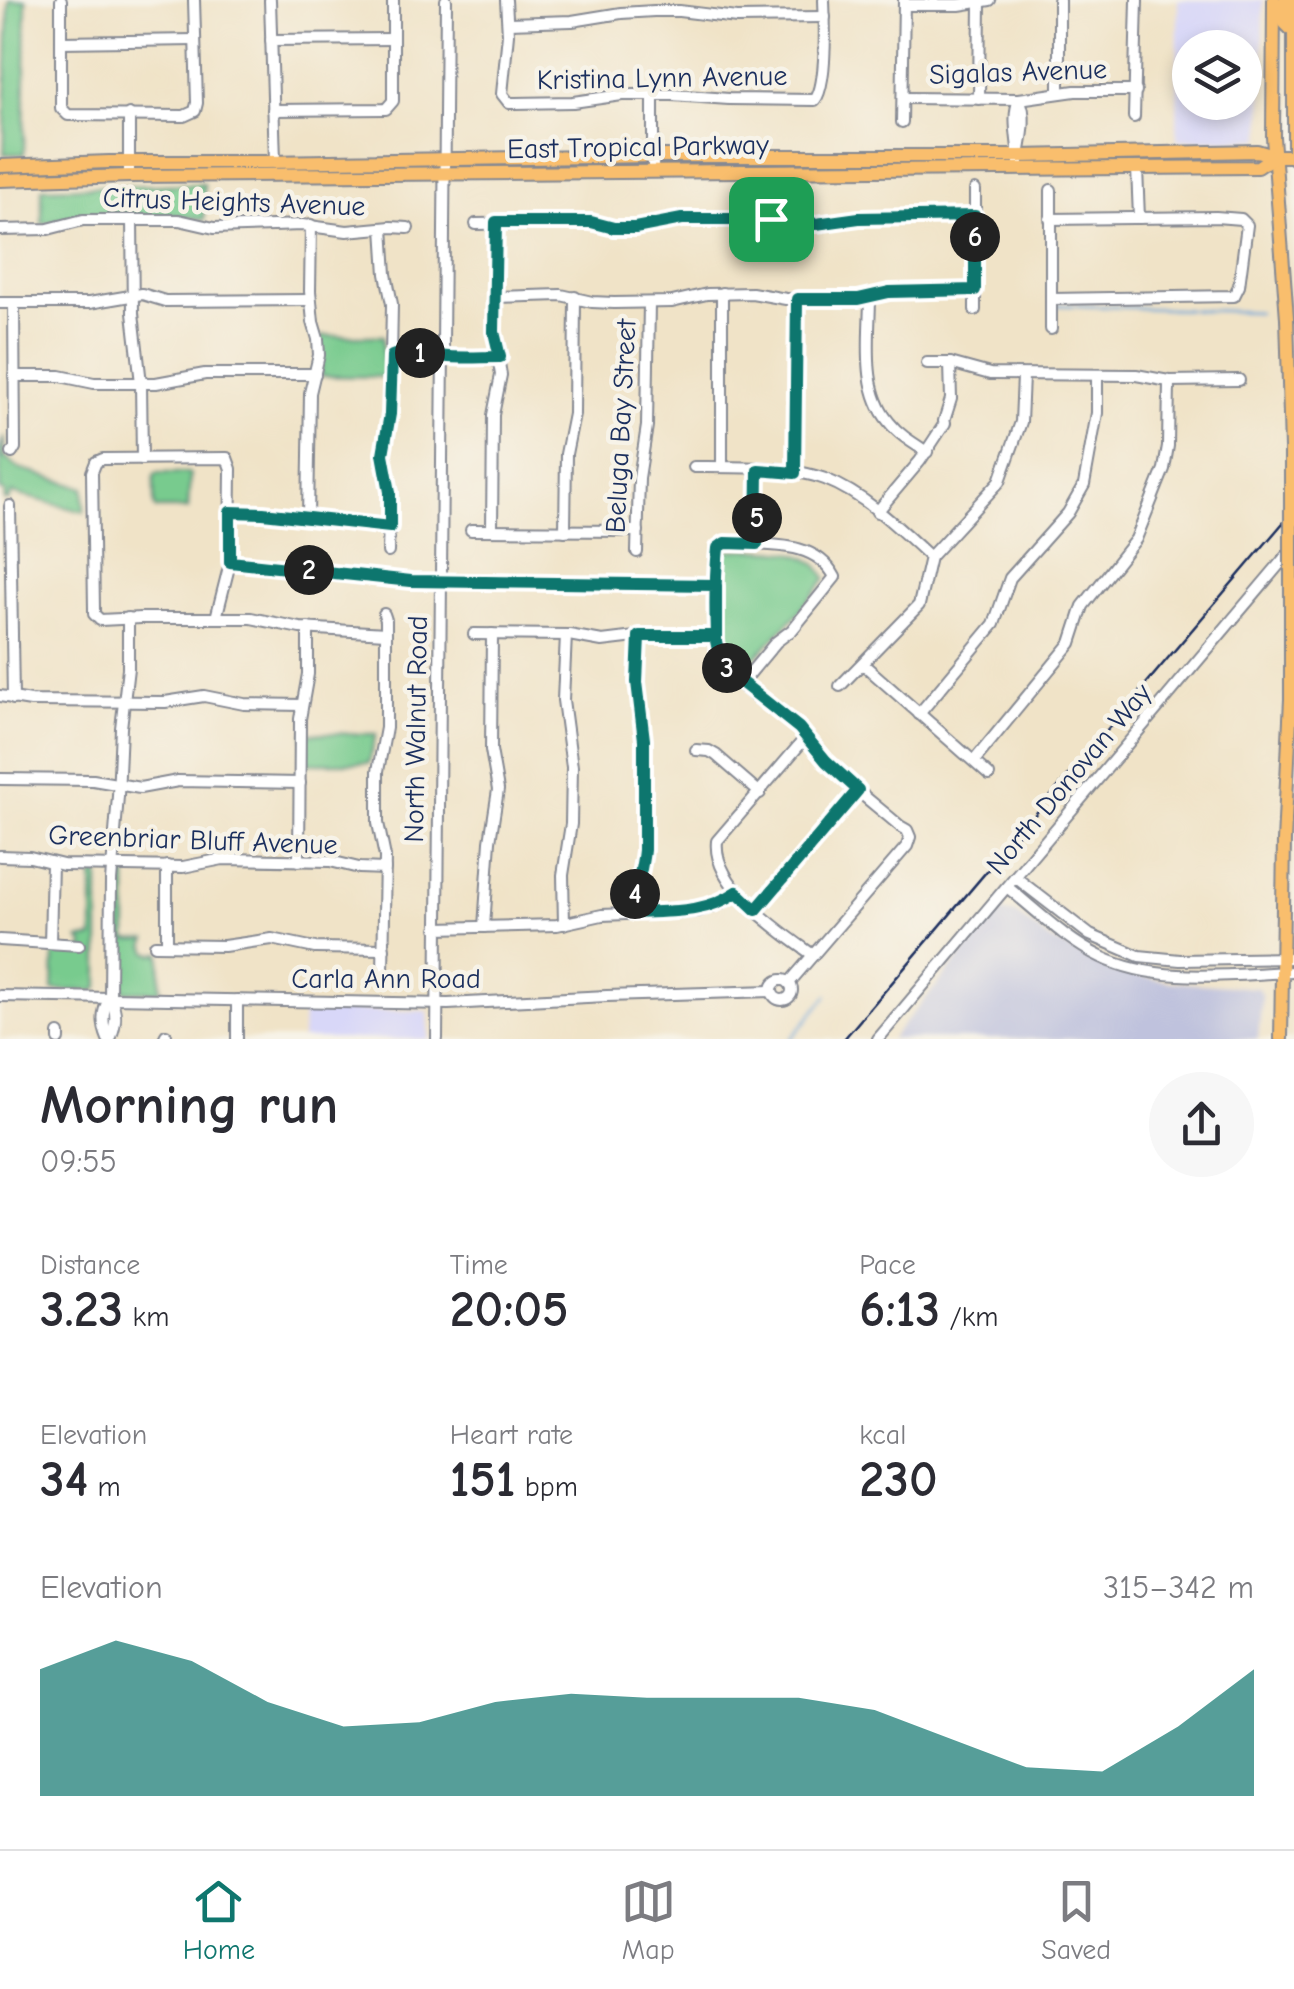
<!DOCTYPE html>
<meta charset="utf-8">
<style>
:root{--surface:#fff;--page:#f7f7f7;--text:#2b2b33;--muted:#7c7c81;--line:#e1e1e2;--accent:#0f766e}
body{margin:0;font-family:"Comic Neue",sans-serif;background:var(--page);color:var(--text);height:100vh;display:flex;flex-direction:column;font-size:38px;white-space:nowrap}
*{box-sizing:border-box;margin:0}
p{font-size:32px;color:var(--muted)}
.icon{flex:none;width:55px;height:55px;fill:none;stroke:currentColor;stroke-width:2;stroke-linecap:round;stroke-linejoin:round}
.map{position:relative;height:1039px;overflow:hidden}
.side{display:flex;flex-direction:column;background:var(--surface);flex:1}
.side>*{flex:none}
.tools{position:absolute;left:1172px;top:30px;display:grid;gap:20px}
.tools a{display:grid;place-items:center;width:90px;height:90px;border-radius:50%;background:var(--surface);box-shadow:0 5px 15px #0003;font-size:50px}
.pin{position:absolute;display:grid;place-items:center;width:85px;height:85px;color:#fff;margin:-42px;border-radius:20px;box-shadow:0 5px 15px #0006}
.km{position:absolute;width:50px;height:50px;margin:-25px;border-radius:50%;background:#222;color:#fff;font-size:28px;line-height:50px;text-align:center}
.round{display:grid;place-items:center;flex:none;width:105px;height:105px;border-radius:52px;background:var(--page)}
.head{display:flex;align-items:center;justify-content:space-between;height:170px;padding:0 40px}
h1{font-size:55px;font-weight:600;line-height:75px}
.figures{display:grid;grid-template-columns:repeat(3,1fr);gap:15px;height:170px;padding:10px 40px}
.figures div{display:grid;align-content:center}
.figures b{font-size:50px;font-weight:600}
.figures small{font-size:28px;font-weight:400}
.figures p{font-size:28px}
.chart{height:280px;padding:20px 40px}
.chart p{display:flex;justify-content:space-between}
.chart svg{width:100%;height:180px;margin-top:10px;fill:var(--accent);opacity:.7}
.menu{display:flex;justify-content:space-around;align-items:center;height:140px;border-top:2px solid var(--line);background:var(--surface);font-size:28px;color:var(--muted)}
.menu a{display:grid;justify-items:center;gap:5px}
.menu .selected{color:var(--accent)}
.map>svg:first-child{display:block}
.built{fill:#d8d7f8;fill-rule:evenodd}
.industrial{fill:#bfc2dd}
.green{fill:#78cb8e;stroke:#4a7d76;stroke-width:2.5}
.lines{fill:none;stroke-linecap:round;stroke-linejoin:round}
.stream{stroke:#68a5d9;stroke-width:2.5}
.minor-casing{stroke:#868992;stroke-width:14}
.major-casing{stroke:#868992;stroke-width:16}
.minor{stroke:#fff;stroke-width:10}
.major{stroke:#f9be6d;stroke-width:12}
.rail{stroke:#1b2f5e;stroke-width:2.5}
.major-bridge-casing{stroke:#868992;stroke-width:16;stroke-linecap:butt}
.major-bridge{stroke:#f9be6d;stroke-width:12}
.route-casing{stroke:#fff;stroke-width:20}
.route{stroke:#0f766e;stroke-width:12}
.labels{text-anchor:middle;dominant-baseline:central;stroke-width:9;stroke-linejoin:round;paint-order:stroke}
.street-label{font-size:28px;fill:#1b2f5e;stroke:#f7f3e8}
</style>
<div class="map">
<svg width="1294" height="1039" viewBox="0 0 1294 1039">
<rect width="100%" height="100%" fill="#f7f3e8"/>
<filter id="ink" filterUnits="userSpaceOnUse"><feTurbulence type="fractalNoise" baseFrequency=".01" numOctaves="2"/><feDisplacementMap in="SourceGraphic" scale="20" xChannelSelector="R" yChannelSelector="G"/><feConvolveMatrix kernelMatrix="1 2 1 2 8 2 1 2 1" color-interpolation-filters="sRGB"/></filter>
<filter id="wash" filterUnits="userSpaceOnUse"><feTurbulence type="fractalNoise" baseFrequency=".0048" numOctaves="4" result="noise"/><feDisplacementMap in="SourceGraphic" scale="40" xChannelSelector="R" yChannelSelector="G"/><feGaussianBlur stdDeviation="2.25" result="paint"/><feColorMatrix in="noise" values="0 0 0 0 0 0 0 0 0 0 0 0 0 0 0 0 0 1.4 0 .05"/><feComposite in="paint" operator="in"/></filter>
<g filter="url(#wash)">
<rect width="100%" height="100%" fill="#f0e3c7"/>
<!-- built -->
<g class="built">
<path d="M1178,0H1263L1262,139L1177,140ZM1190,48H1245V102H1190Z"/>
<polygon points="303,1010 428,1011 429,1039 302,1039"/>
</g>
<!-- industrial -->
<polygon class="industrial" points="1000,911 1016,914 1049,939 1114,972 1171,982 1258,988 1262,996 1258,1039 891,1039"/>
<!-- green -->
<g class="green">
<polygon points="9,0 26,0 24,154 4,154"/>
<polygon points="204,184 204,220 176,215 76,217 42,224 42,188"/>
<polygon points="321,336 383,336 383,377 321,376"/>
<polygon points="4,436 4,457 20,469 84,488 84,512 12,493 9,500 4,500 5,492 0,490 0,452"/>
<polygon points="156,473 188,473 190,475 188,509 156,509 154,507 154,475"/>
<path d="M729,550C759,550 812,544 826,579L796,615L742,671C710,654 720,588 720,557Z"/>
<polygon points="304,733 376,734 369,763 304,763"/>
<polygon points="93,873 99,873 99,987 94,991 53,990 54,951 78,952 83,949 84,945 79,939 93,938"/>
<polygon points="120,873 127,873 127,940 147,940 145,945 148,952 154,954 161,953 160,991 125,992 121,985"/>
</g>
<g class="lines">
<!-- stream -->
<g class="stream">
<polyline points="1056,305 1258,312"/>
<polyline points="791,1039 828,995"/>
</g>
</g>
</g>
<g filter="url(#ink)">
<g class="lines">
<defs>
<g id="minor">
<polyline points="61,0 61,108 68,115 184,116 195,111 197,103 194,0"/>
<polyline points="270,0 275,161"/>
<path d="M506,0L508,34L502,94L509,103H515L573,102L622,95H672L729,99L815,100C827,85 825,22 824,0"/>
<polyline points="904,5 959,5 990,0"/>
<polyline points="508,23 572,21 621,13 654,11 679,11 737,18 825,17"/>
<polyline points="271,40 393,39"/>
<polyline points="61,42 195,40"/>
<polyline points="1059,93 1059,0"/>
<polyline points="903,98 1019,99 1075,91 1136,91"/>
<polyline points="979,99 980,2"/>
<path d="M1019,99C1027,113 1023,134 1020,150"/>
<polyline points="273,110 386,109 393,101 393,0"/>
<polyline points="129,114 129,176"/>
<polyline points="1134,117 1137,0"/>
<polyline points="902,122 904,0"/>
<path d="M1019,164C1019,142 1011,119 1019,99"/>
<polyline points="1137,168 1139,218"/>
<polyline points="653,171 653,95"/>
<polyline points="975,190 975,310"/>
<polyline points="1051,190 1051,329"/>
<polyline points="1050,219 1216,217 1241,219 1247,225 1239,286 1234,296 1051,299"/>
<polyline points="132,220 133,313 141,383 142,459"/>
<polyline points="476,224 591,222 614,228 635,228 682,219 783,219 816,224 859,218 975,217"/>
<polyline points="383,228 386,274 392,304 390,414 383,454 390,492 388,552"/>
<polyline points="0,230 48,229 83,220 179,220 214,228 302,225 347,231 391,227 408,228"/>
<path d="M870,296C870,337 861,389 889,422C899,435 913,443 927,452"/>
<polyline points="495,297 561,295 592,302 614,303 672,302 707,294 752,293 786,299 851,299 889,292 975,290"/>
<polyline points="0,303 89,303 142,294 165,301 310,300"/>
<path d="M391,356C413,348 429,356 449,357C466,358 483,357 500,357"/>
<path d="M391,356C407,365 426,363 443,357"/>
<polyline points="927,363 950,363 990,374 1136,375 1169,381 1239,380"/>
<polyline points="14,376 60,376 94,383 156,383 205,374 315,374"/>
<polyline points="12,453 15,448 14,303"/>
<path d="M694,467C730,467 791,466 825,479C864,494 899,528 930,557"/>
<polyline points="722,467 722,293"/>
<polyline points="795,473 797,299"/>
<polyline points="10,506 13,699"/>
<polyline points="230,512 263,513 390,527"/>
<polyline points="877,512 920,461 945,423 944,421 951,399 950,363"/>
<polyline points="308,518 310,393 319,355 318,339 313,322 310,291 311,225"/>
<polyline points="471,530 638,531"/>
<polyline points="492,530 493,415 501,375 494,332 496,222"/>
<polyline points="565,531 566,454 574,414 575,297"/>
<polyline points="757,544 758,469"/>
<polyline points="637,552 639,478 647,426 649,303"/>
<polyline points="230,563 411,581 716,585"/>
<polyline points="216,618 230,563 231,469 227,458 103,459 96,462 92,472 94,609 94,614 100,620 141,618 251,618 300,628 386,633"/>
<polyline points="474,634 569,635 602,641 652,635 716,636"/>
<polyline points="863,664 989,775"/>
<path d="M742,683L776,642L792,630L835,577C814,537 762,547 725,543C712,552 716,571 716,586C716,611 711,640 724,662C739,691 776,708 800,728C813,741 822,757 835,770C855,790 878,807 900,826L907,830L910,837L907,846L789,983"/>
<polyline points="840,686 919,605 930,557 1000,481 1021,422 1023,376"/>
<polyline points="0,696 31,701 165,702 204,696 244,704 302,705"/>
<polyline points="919,714 994,624 1010,578 1068,513 1084,485 1097,413 1097,376"/>
<path d="M807,736L717,841C712,886 781,932 813,955"/>
<polyline points="696,750 709,751 716,755 760,793"/>
<polyline points="974,761 1071,643 1083,606 1136,539 1164,469 1168,446 1169,381"/>
<polyline points="0,779 93,780 140,788 178,781 300,783"/>
<polyline points="0,856 30,857 63,865 183,867 223,859 330,861 359,868 385,869"/>
<polyline points="299,861 300,719 308,674 308,628"/>
<polyline points="1015,877 1090,935 1139,956 1180,960 1294,958"/>
<path d="M1007,887C1037,911 1066,940 1101,957C1159,985 1232,974 1294,972"/>
<polyline points="757,910 858,790"/>
<path d="M633,913C634,892 642,872 644,850V739L637,682L639,636"/>
<polyline points="564,924 563,875 571,824 572,767 563,700 566,635"/>
<polyline points="484,927 490,841 498,790 491,750 492,634"/>
<polyline points="437,928 557,925 602,915 698,911 725,901 737,892"/>
<polyline points="0,940 79,945"/>
<polyline points="50,943 52,863"/>
<polyline points="167,944 167,866"/>
<polyline points="155,945 224,946 272,939 315,948 384,949"/>
<polyline points="383,972 385,857 378,823 378,771 386,728 386,620 384,614"/>
<circle cx="782" cy="990" r="10"/>
<polyline points="0,996 448,1004 607,996 772,991"/>
<polyline points="237,1000 237,1039"/>
<polyline points="59,1039 59,1034"/>
<path d="M108,1039C102,1025 101,1011 110,998"/>
<path d="M110,1039C116,1025 118,1012 110,998L111,881L118,796L121,728L128,668V618"/>
<polyline points="164,1039 166,1035"/>
<polyline points="437,1039 446,0"/>
<polyline points="878,1039 1293,548"/>
</g>
<g id="major">
<polyline points="1274,0 1273,137 1287,318 1291,449"/>
<polyline points="1285,0 1285,23 1294,32"/>
<polyline points="1294,0 1294,158"/>
<polyline points="0,166 109,162 265,162 653,156 1019,156 1257,151 1274,156 1294,156"/>
<polyline points="0,180 129,176 1258,167 1274,156"/>
<polyline points="1281,1039 1284,841 1291,699 1291,595"/>
</g>
</defs>
<!-- minor casing -->
<use href="#minor" class="minor-casing"/>
<!-- major casing -->
<use href="#major" class="major-casing"/>
<!-- minor -->
<use href="#minor" class="minor"/>
<!-- major -->
<use href="#major" class="major"/>
<!-- rail -->
<polyline class="rail" points="844,1039 1294,510"/>
<defs>
<polyline id="major-bridge" points="1291,449 1291,595"/>
</defs>
<!-- major-bridge casing -->
<use href="#major-bridge" class="major-bridge-casing"/>
<!-- major-bridge -->
<use href="#major-bridge" class="major-bridge"/>
</g>
</g>
<g class="lines" filter="url(#ink)">
<defs>
<path id="route" d="M771,219H682L635,228H614L591,222H496L494,332L500,357C483,357 466,358 449,357C429,356 411,348 392,356L390,414L383,454L390,492V527L263,513L230,512V562L411,581L716,585V641L718,650L731,674L799,728L826,761L858,790L756,910L737,892C705,914 671,911 634,913C634,892 642,872 644,850V740L637,682L639,636H716C715,607 715,577 718,548L725,543L757,544L758,470L795,473L797,299H858L889,292L975,290V216L859,218L816,224L784,218L771,219"/>
</defs>
<!-- route casing -->
<use href="#route" class="route-casing"/>
<!-- route -->
<use href="#route" class="route"/>
</g>
<g class="labels">
<!-- street labels -->
<g class="street-label">
<text transform="translate(1018 72) rotate(-2)">Sigalas Avenue</text>
<text transform="translate(662 78) rotate(-1)">Kristina Lynn Avenue</text>
<text transform="translate(638 147) rotate(-1)">East Tropical Parkway</text>
<text transform="translate(234 202) rotate(2)">Citrus Heights Avenue</text>
<text transform="translate(621 426) rotate(-87)">Beluga Bay Street</text>
<text transform="translate(416 729) rotate(-89)">North Walnut Road</text>
<text transform="translate(1069 779) rotate(-50)">North Donovan Way</text>
<text transform="translate(193 840) rotate(2)">Greenbriar Bluff Avenue</text>
<text x="386" y="979">Carla Ann Road</text>
</g>
</g>
</svg>
<div class="tools">
<a><svg class="icon" aria-label="layers" viewBox="0 0 24 24"><path d="M12 4l9 5-9 5-9-5zM3 14l9 5 9-5"/></svg></a>
</div>
<div class="pin" style="left:771px;top:219px;background:#1e9e55"><svg class="icon" aria-label="arrive" viewBox="0 0 24 24"><path d="M6 21V4h12l-3 4 3 4H6"/></svg></div>
<b class="km" style="left:420px;top:353px">1</b>
<b class="km" style="left:309px;top:570px">2</b>
<b class="km" style="left:727px;top:668px">3</b>
<b class="km" style="left:635px;top:894px">4</b>
<b class="km" style="left:757px;top:518px">5</b>
<b class="km" style="left:975px;top:237px">6</b>
</div>
<section class="side">
<div class="head"><div><h1>Morning run</h1><p>09:55</p></div><a class="round"><svg class="icon" aria-label="share" viewBox="0 0 24 24"><path d="M12 15V3M7 8l5-5 5 5M5 13v7h14v-7"/></svg></a></div>
<div class="figures">
<div><p>Distance</p><b>3.23<small> km</small></b></div>
<div><p>Time</p><b>20:05</b></div>
<div><p>Pace</p><b>6:13<small> /km</small></b></div>
</div>
<div class="figures">
<div><p>Elevation</p><b>34<small> m</small></b></div>
<div><p>Heart rate</p><b>151<small> bpm</small></b></div>
<div><p>kcal</p><b>230</b></div>
</div>
<div class="chart"><p><span>Elevation</span>315–342 m</p>
<svg viewBox="0 0 160 44" preserveAspectRatio="none"><path d="M0 44V13L10 6L20 11L30 21L40 27L50 26L60 21L70 19L80 20L90 20L100 20L110 23L120 30L130 37L140 38L150 27L160 13V44z"/></svg>
</div>
</section>
<nav class="menu">
<a class="selected"><svg class="icon" aria-label="home" viewBox="0 0 24 24"><path d="M3 11l9-7 9 7M6 9v11h12V9"/></svg>Home</a>
<a><svg class="icon" aria-label="map" viewBox="0 0 24 24"><path d="M3 6l6-2 6 2 6-2v14l-6 2-6-2-6 2zM9 4v14M15 6v14"/></svg>Map</a>
<a><svg class="icon" aria-label="saved" viewBox="0 0 24 24"><path d="M7 4h10v16l-5-4-5 4z"/></svg>Saved</a>
</nav>
